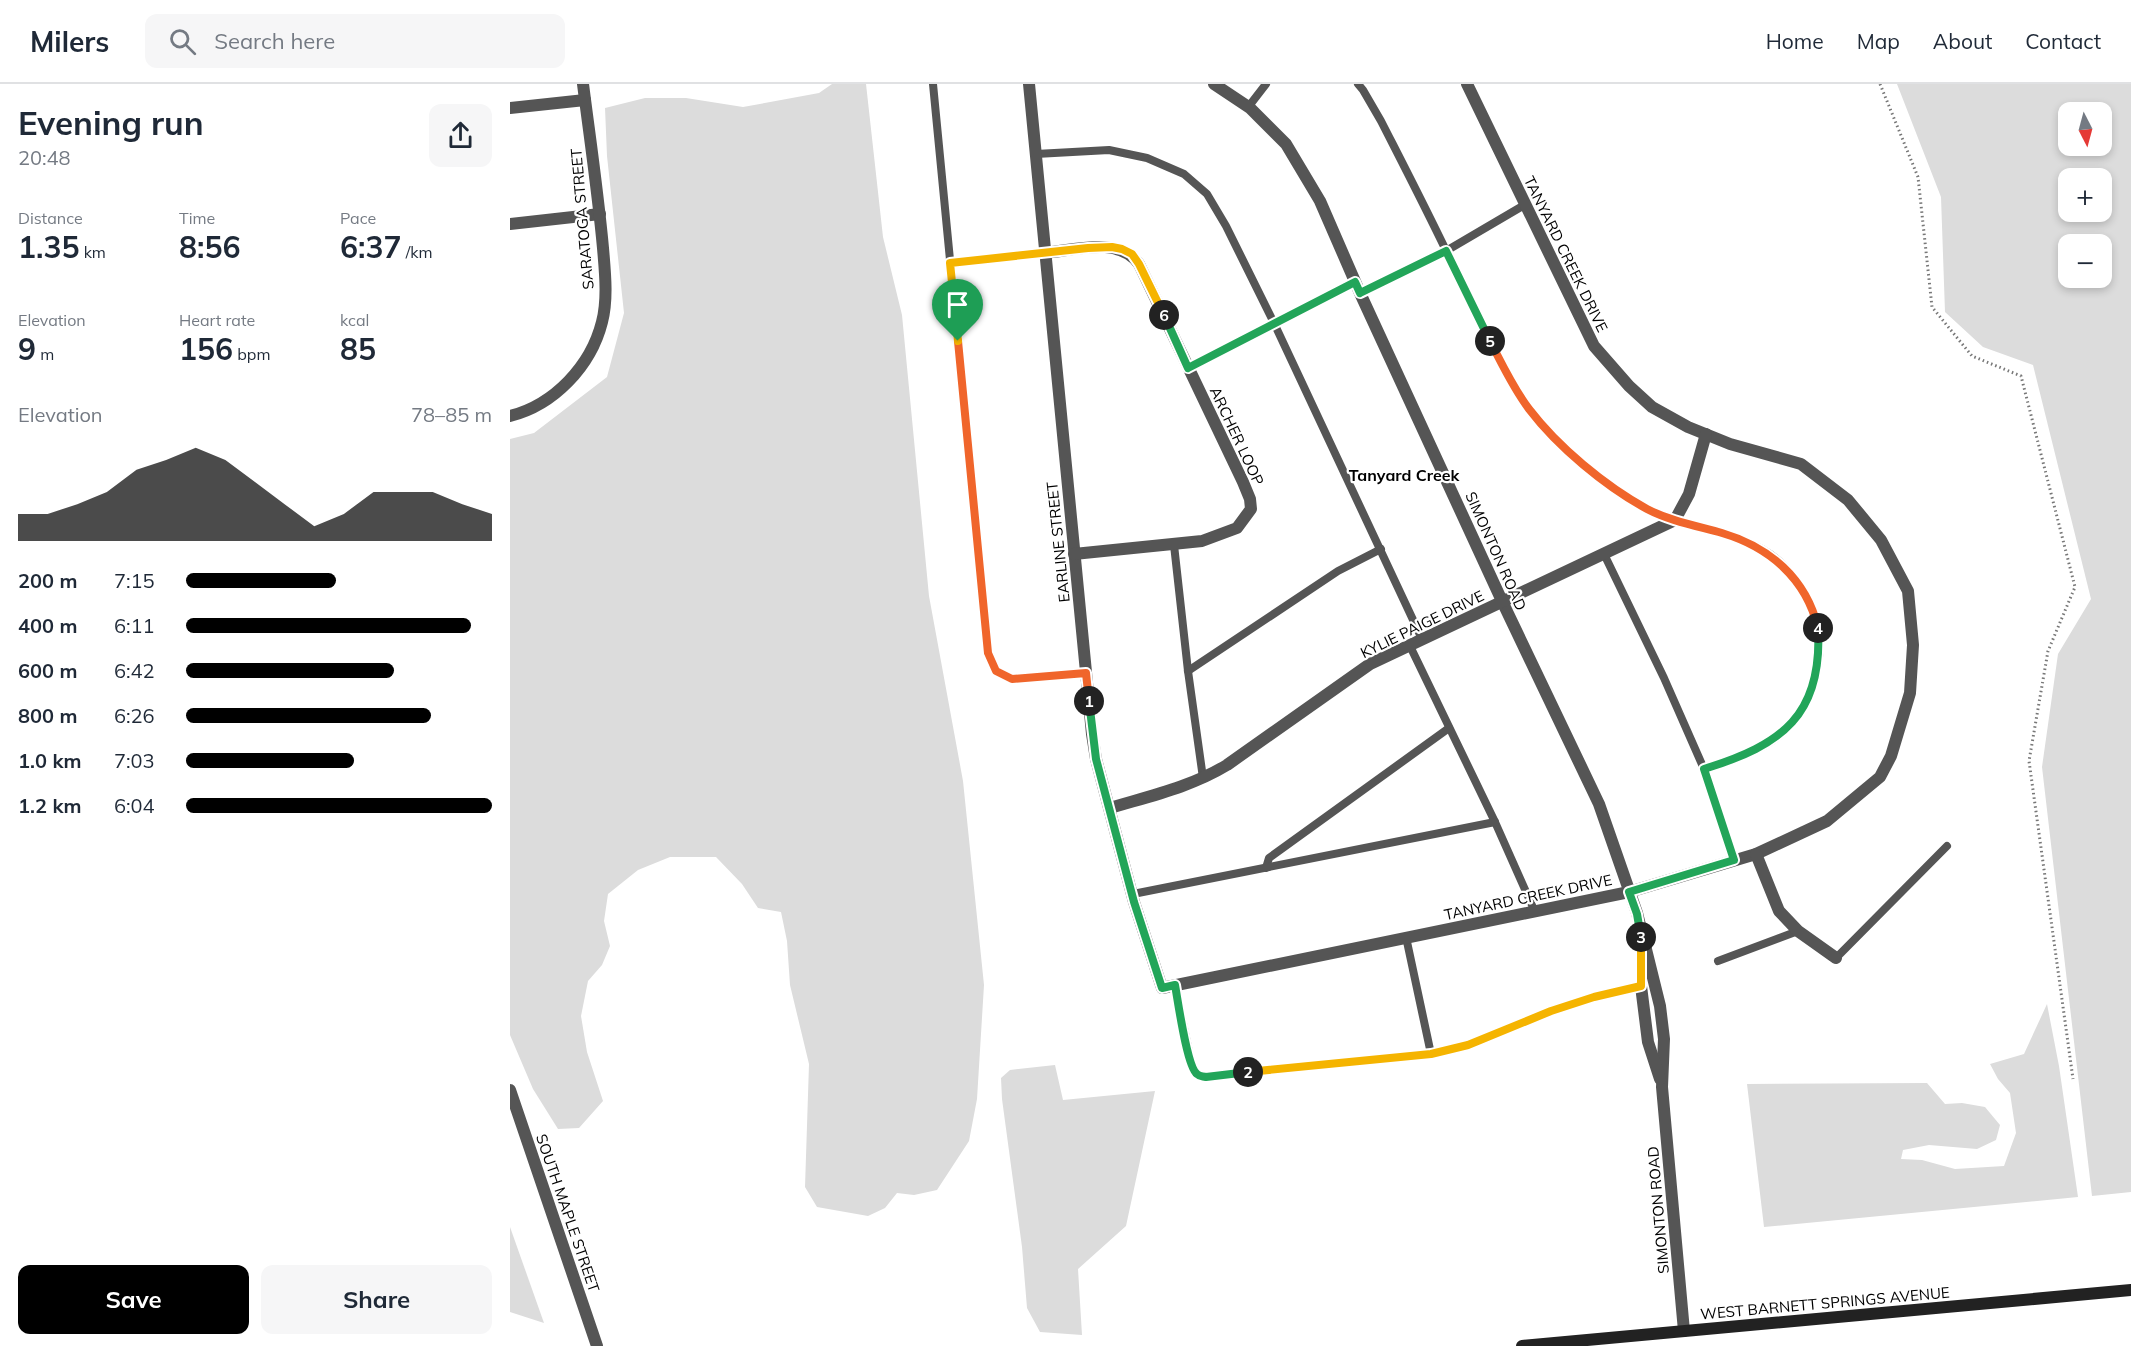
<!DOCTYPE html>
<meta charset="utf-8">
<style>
:root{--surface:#fff;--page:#f6f6f7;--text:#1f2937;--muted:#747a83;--line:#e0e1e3;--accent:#000}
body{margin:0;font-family:Mulish,sans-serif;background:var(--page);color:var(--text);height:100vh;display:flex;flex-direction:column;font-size:22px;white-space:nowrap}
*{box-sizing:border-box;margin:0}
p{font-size:20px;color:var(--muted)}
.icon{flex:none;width:33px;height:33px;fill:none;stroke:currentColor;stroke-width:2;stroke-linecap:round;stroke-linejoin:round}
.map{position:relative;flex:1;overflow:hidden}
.drawer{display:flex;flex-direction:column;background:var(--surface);width:510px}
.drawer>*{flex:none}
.needle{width:39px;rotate:174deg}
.controls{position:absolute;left:1548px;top:18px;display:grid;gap:12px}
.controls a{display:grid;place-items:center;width:54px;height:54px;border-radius:12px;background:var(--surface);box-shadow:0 3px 9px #0003;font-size:30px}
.pin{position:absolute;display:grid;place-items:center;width:51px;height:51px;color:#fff;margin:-62px -26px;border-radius:50% 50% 50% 0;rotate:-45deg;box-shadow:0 0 6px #0007}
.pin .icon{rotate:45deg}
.km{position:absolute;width:30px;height:30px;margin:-15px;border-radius:50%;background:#222;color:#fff;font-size:16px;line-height:30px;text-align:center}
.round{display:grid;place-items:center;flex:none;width:63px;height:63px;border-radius:12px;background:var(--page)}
.summary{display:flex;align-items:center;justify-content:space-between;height:102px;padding:0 18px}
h1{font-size:33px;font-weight:700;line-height:45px}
.figures{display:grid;grid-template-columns:repeat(3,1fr);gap:9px;height:102px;padding:6px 18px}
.figures div{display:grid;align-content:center}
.figures b{font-size:30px;font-weight:700}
.figures small{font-size:16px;font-weight:400}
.figures p{font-size:16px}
.chart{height:168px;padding:12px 18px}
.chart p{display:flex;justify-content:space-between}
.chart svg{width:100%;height:108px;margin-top:6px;fill:var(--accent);opacity:.7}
.button{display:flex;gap:12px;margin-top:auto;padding:12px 18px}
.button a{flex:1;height:69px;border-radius:12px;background:var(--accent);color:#fff;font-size:24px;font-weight:700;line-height:69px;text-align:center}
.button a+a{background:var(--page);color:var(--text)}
ul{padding:0 18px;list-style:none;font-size:20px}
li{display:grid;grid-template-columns:96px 72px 1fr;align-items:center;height:45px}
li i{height:15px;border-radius:8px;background:var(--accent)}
header{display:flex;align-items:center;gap:36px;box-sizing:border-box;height:84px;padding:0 30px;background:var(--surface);border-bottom:2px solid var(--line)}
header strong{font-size:28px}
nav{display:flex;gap:33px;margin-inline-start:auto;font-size:21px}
.search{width:420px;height:54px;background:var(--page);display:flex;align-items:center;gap:15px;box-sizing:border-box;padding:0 21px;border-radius:12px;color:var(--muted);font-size:22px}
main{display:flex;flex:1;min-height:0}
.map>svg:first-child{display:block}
.green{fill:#dcdcdc;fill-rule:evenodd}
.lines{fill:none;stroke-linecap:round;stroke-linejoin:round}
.path{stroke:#777;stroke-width:3;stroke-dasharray:1.5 3;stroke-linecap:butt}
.lane{stroke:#555;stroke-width:8}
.street{stroke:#555;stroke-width:12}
.secondary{stroke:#222;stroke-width:12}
.split-1-casing{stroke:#fff;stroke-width:12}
.split-2-casing{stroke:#fff;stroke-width:12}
.split-3-casing{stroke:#fff;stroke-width:12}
.split-4-casing{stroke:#fff;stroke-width:12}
.split-5-casing{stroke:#fff;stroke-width:12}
.split-6-casing{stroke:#fff;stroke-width:12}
.split-7-casing{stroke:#fff;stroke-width:12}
.split-1{stroke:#f0652b;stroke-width:8}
.split-2{stroke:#22a559;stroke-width:8}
.split-3{stroke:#f5b400;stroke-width:8}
.split-4{stroke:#22a559;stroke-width:8}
.split-5{stroke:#f0652b;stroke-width:8}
.split-6{stroke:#22a559;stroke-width:8}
.split-7{stroke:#f5b400;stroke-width:8}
.labels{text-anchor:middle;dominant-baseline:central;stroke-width:4.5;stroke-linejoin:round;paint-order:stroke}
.street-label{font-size:15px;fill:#000;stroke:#fff}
.neighbourhood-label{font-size:16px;font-weight:bold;fill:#000;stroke:#fff}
</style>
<header>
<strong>Milers</strong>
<div class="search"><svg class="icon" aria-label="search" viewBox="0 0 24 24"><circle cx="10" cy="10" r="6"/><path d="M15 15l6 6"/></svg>Search here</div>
<nav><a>Home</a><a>Map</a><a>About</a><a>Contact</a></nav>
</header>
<main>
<section class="drawer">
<div class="summary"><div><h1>Evening run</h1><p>20:48</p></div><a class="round"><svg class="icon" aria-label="share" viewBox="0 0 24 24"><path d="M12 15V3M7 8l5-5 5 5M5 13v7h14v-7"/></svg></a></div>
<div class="figures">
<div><p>Distance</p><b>1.35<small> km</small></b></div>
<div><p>Time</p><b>8:56</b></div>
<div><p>Pace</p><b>6:37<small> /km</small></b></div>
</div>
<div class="figures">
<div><p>Elevation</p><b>9<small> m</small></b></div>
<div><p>Heart rate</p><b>156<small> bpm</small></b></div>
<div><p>kcal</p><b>85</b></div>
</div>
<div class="chart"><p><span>Elevation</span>78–85 m</p>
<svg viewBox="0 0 160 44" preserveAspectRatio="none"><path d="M0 44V33L10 33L20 29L30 24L40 15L50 11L60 6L70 11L80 20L90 29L100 38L110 33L120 24L130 24L140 24L150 29L160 33V44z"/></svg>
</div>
<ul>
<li><b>200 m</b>7:15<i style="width:49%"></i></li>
<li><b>400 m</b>6:11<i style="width:93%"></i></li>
<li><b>600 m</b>6:42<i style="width:68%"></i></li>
<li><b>800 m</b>6:26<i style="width:80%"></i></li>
<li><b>1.0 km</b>7:03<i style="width:55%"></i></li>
<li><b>1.2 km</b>6:04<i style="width:100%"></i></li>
</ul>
<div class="button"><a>Save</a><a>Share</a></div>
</section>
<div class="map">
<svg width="1621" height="1262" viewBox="0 0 1621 1262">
<rect width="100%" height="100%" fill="#fff"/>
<!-- green -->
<g class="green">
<polygon points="322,0 356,0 373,153 392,231 419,512 453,697 474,901 467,1015 459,1057 427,1106 404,1111 387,1109 375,1124 358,1132 307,1123 295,1103 299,980 280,901 277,857 271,828 248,824 232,800 206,773 160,773 128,786 98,810 94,837 100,862 92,881 78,897 71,932 77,968 93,1017 69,1044 48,1045 23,1005 0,951 0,355 24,349 97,293 114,229 97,72 95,24 135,14 176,14 233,23 309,9"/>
<path d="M1387,0H1621V1108L1582,1112L1532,683L1548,570L1581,515L1523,281L1473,263L1435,228L1431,113ZM1592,28V62H1558V28ZM1592,94V128H1558V94ZM1592,160V194H1558V160Z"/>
<polygon points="1537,920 1549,982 1568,1113 1254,1143 1237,1000 1417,999 1435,1020 1452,1019 1475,1023 1490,1041 1486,1056 1467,1065 1419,1061 1393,1066 1391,1075 1412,1076 1445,1085 1494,1082 1506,1049 1500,1009 1488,995 1480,980 1514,970"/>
<polygon points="545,981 553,1016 645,1007 616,1142 568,1185 572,1251 530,1248 517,1224 512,1163 492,1015 491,994 500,986"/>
<polygon points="0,1143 34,1239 0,1228"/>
</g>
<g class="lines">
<!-- path -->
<polyline class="path" points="1370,0 1408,93 1422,223 1462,272 1511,292 1565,503 1538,567 1519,677 1563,995"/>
<!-- lane -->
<g class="lane">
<polyline points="423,0 478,569 486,587 502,595 576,589"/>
<path d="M848,0L853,6L871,37C898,90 925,142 950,196C970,237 992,292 1021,327C1057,371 1109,417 1164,436C1198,448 1240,451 1269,477C1286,493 1303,518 1308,542C1314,575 1303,619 1279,643C1257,666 1223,676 1194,685"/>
<polyline points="739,22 756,0"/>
<polyline points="526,70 599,66 637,74 674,90 697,110 716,142 764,239 912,555"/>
<polyline points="440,179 535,169"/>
<polyline points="850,209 936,167 1016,120"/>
<polyline points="678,284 845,198"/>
<polyline points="664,461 678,587 693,694"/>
<polyline points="1094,470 1154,594 1194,685 1224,776"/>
<polyline points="899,560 985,738 1025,828"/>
<polyline points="678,587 828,487 871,465"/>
<polyline points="756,784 759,774 939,644"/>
<polyline points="623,810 985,738"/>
<polyline points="896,853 921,970"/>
<polyline points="1326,874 1437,762"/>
<polyline points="1208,877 1288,847"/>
<polyline points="665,901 682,982 689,992 696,992 921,970 958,961 1041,927 1084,913 1131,902"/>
</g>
<!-- street -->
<g class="street">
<polyline points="519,0 582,650 586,675 624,818 652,904 1119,808 1246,770 1317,737 1370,693 1381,672 1400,609 1403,561 1398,507 1371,456 1338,416 1291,380 1220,360 1178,343 1142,323 1119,302 1084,262 957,0"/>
<polyline points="704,0 740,24 776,60 810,117 850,209 992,517 1089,720 1127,829 1150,922 1154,955 1152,1003 1174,1247"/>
<polyline points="0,24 75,16"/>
<polyline points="0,140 90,130"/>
<path d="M535,169C565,166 609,152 629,180L733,398L740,415L741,425L727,444L692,457L564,470"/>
<path d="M0,332C44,321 81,282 92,238C98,215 95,188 93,164C88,109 80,55 73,0"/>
<path d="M600,724C640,712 681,703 717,681L860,580L1165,436L1179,410L1196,350"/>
<polyline points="1246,770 1269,827 1288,847 1326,874"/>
<polyline points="1131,865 1131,902 1138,958 1150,995"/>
<polyline points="0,1006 87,1262"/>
</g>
<!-- secondary -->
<polyline class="secondary" points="1012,1262 1621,1206"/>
</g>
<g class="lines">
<defs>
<polyline id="split-1" points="448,257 478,569 486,587 502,595 576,589 579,617"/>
<path id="split-2" d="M579,617L586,675L624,818L652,904L665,901C668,917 677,983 687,990C690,993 692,992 696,993L738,988"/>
<polyline id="split-3" points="738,988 921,970 958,961 1041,927 1084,913 1131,902 1131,853"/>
<path id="split-4" d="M1131,853L1127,830L1119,808L1224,776L1194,685C1272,661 1313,631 1308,544"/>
<path id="split-5" d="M980,257C992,280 1003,304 1019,325C1048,363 1095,402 1137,425C1160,437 1187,442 1212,449C1259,463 1296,494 1308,544"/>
<polyline id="split-6" points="654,231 678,284 845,198 850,209 936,167 980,257"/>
<polyline id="split-7" points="448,257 440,179 578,164 602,163 612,165 622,170 629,180 654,231"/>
</defs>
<!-- split-1 casing -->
<use href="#split-1" class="split-1-casing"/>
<!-- split-2 casing -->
<use href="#split-2" class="split-2-casing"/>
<!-- split-3 casing -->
<use href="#split-3" class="split-3-casing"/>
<!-- split-4 casing -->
<use href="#split-4" class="split-4-casing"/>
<!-- split-5 casing -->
<use href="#split-5" class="split-5-casing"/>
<!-- split-6 casing -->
<use href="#split-6" class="split-6-casing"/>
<!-- split-7 casing -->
<use href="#split-7" class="split-7-casing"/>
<!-- split-1 -->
<use href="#split-1" class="split-1"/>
<!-- split-2 -->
<use href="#split-2" class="split-2"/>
<!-- split-3 -->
<use href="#split-3" class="split-3"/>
<!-- split-4 -->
<use href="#split-4" class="split-4"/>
<!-- split-5 -->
<use href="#split-5" class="split-5"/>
<!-- split-6 -->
<use href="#split-6" class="split-6"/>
<!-- split-7 -->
<use href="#split-7" class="split-7"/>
</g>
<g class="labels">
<!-- street labels -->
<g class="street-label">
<text transform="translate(72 135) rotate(-95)">SARATOGA STREET</text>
<text transform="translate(1056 170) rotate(64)">TANYARD CREEK DRIVE</text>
<text transform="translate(727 352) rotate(65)">ARCHER LOOP</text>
<text transform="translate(548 458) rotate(-96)">EARLINE STREET</text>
<text transform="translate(986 467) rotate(66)">SIMONTON ROAD</text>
<text transform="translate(912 540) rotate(-26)">KYLIE PAIGE DRIVE</text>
<text transform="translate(1018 813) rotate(-12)">TANYARD CREEK DRIVE</text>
<text transform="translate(1148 1126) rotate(-95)">SIMONTON ROAD</text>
<text transform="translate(58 1129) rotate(71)">SOUTH MAPLE STREET</text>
<text transform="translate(1315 1219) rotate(-5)">WEST BARNETT SPRINGS AVENUE</text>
</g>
<!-- neighbourhood labels -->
<g class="neighbourhood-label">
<text x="894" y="391">Tanyard Creek</text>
</g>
</g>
</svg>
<div class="controls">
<a><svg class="needle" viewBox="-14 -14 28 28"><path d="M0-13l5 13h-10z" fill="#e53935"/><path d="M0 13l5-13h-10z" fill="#747a83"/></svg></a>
<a>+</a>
<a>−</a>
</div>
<div class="pin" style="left:448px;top:257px;background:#1e9e55"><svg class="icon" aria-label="arrive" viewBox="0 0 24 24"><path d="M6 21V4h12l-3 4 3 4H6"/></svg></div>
<b class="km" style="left:579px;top:617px">1</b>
<b class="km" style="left:738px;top:988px">2</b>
<b class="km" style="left:1131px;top:853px">3</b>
<b class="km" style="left:1308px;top:544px">4</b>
<b class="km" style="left:980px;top:257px">5</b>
<b class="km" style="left:654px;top:231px">6</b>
</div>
</main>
